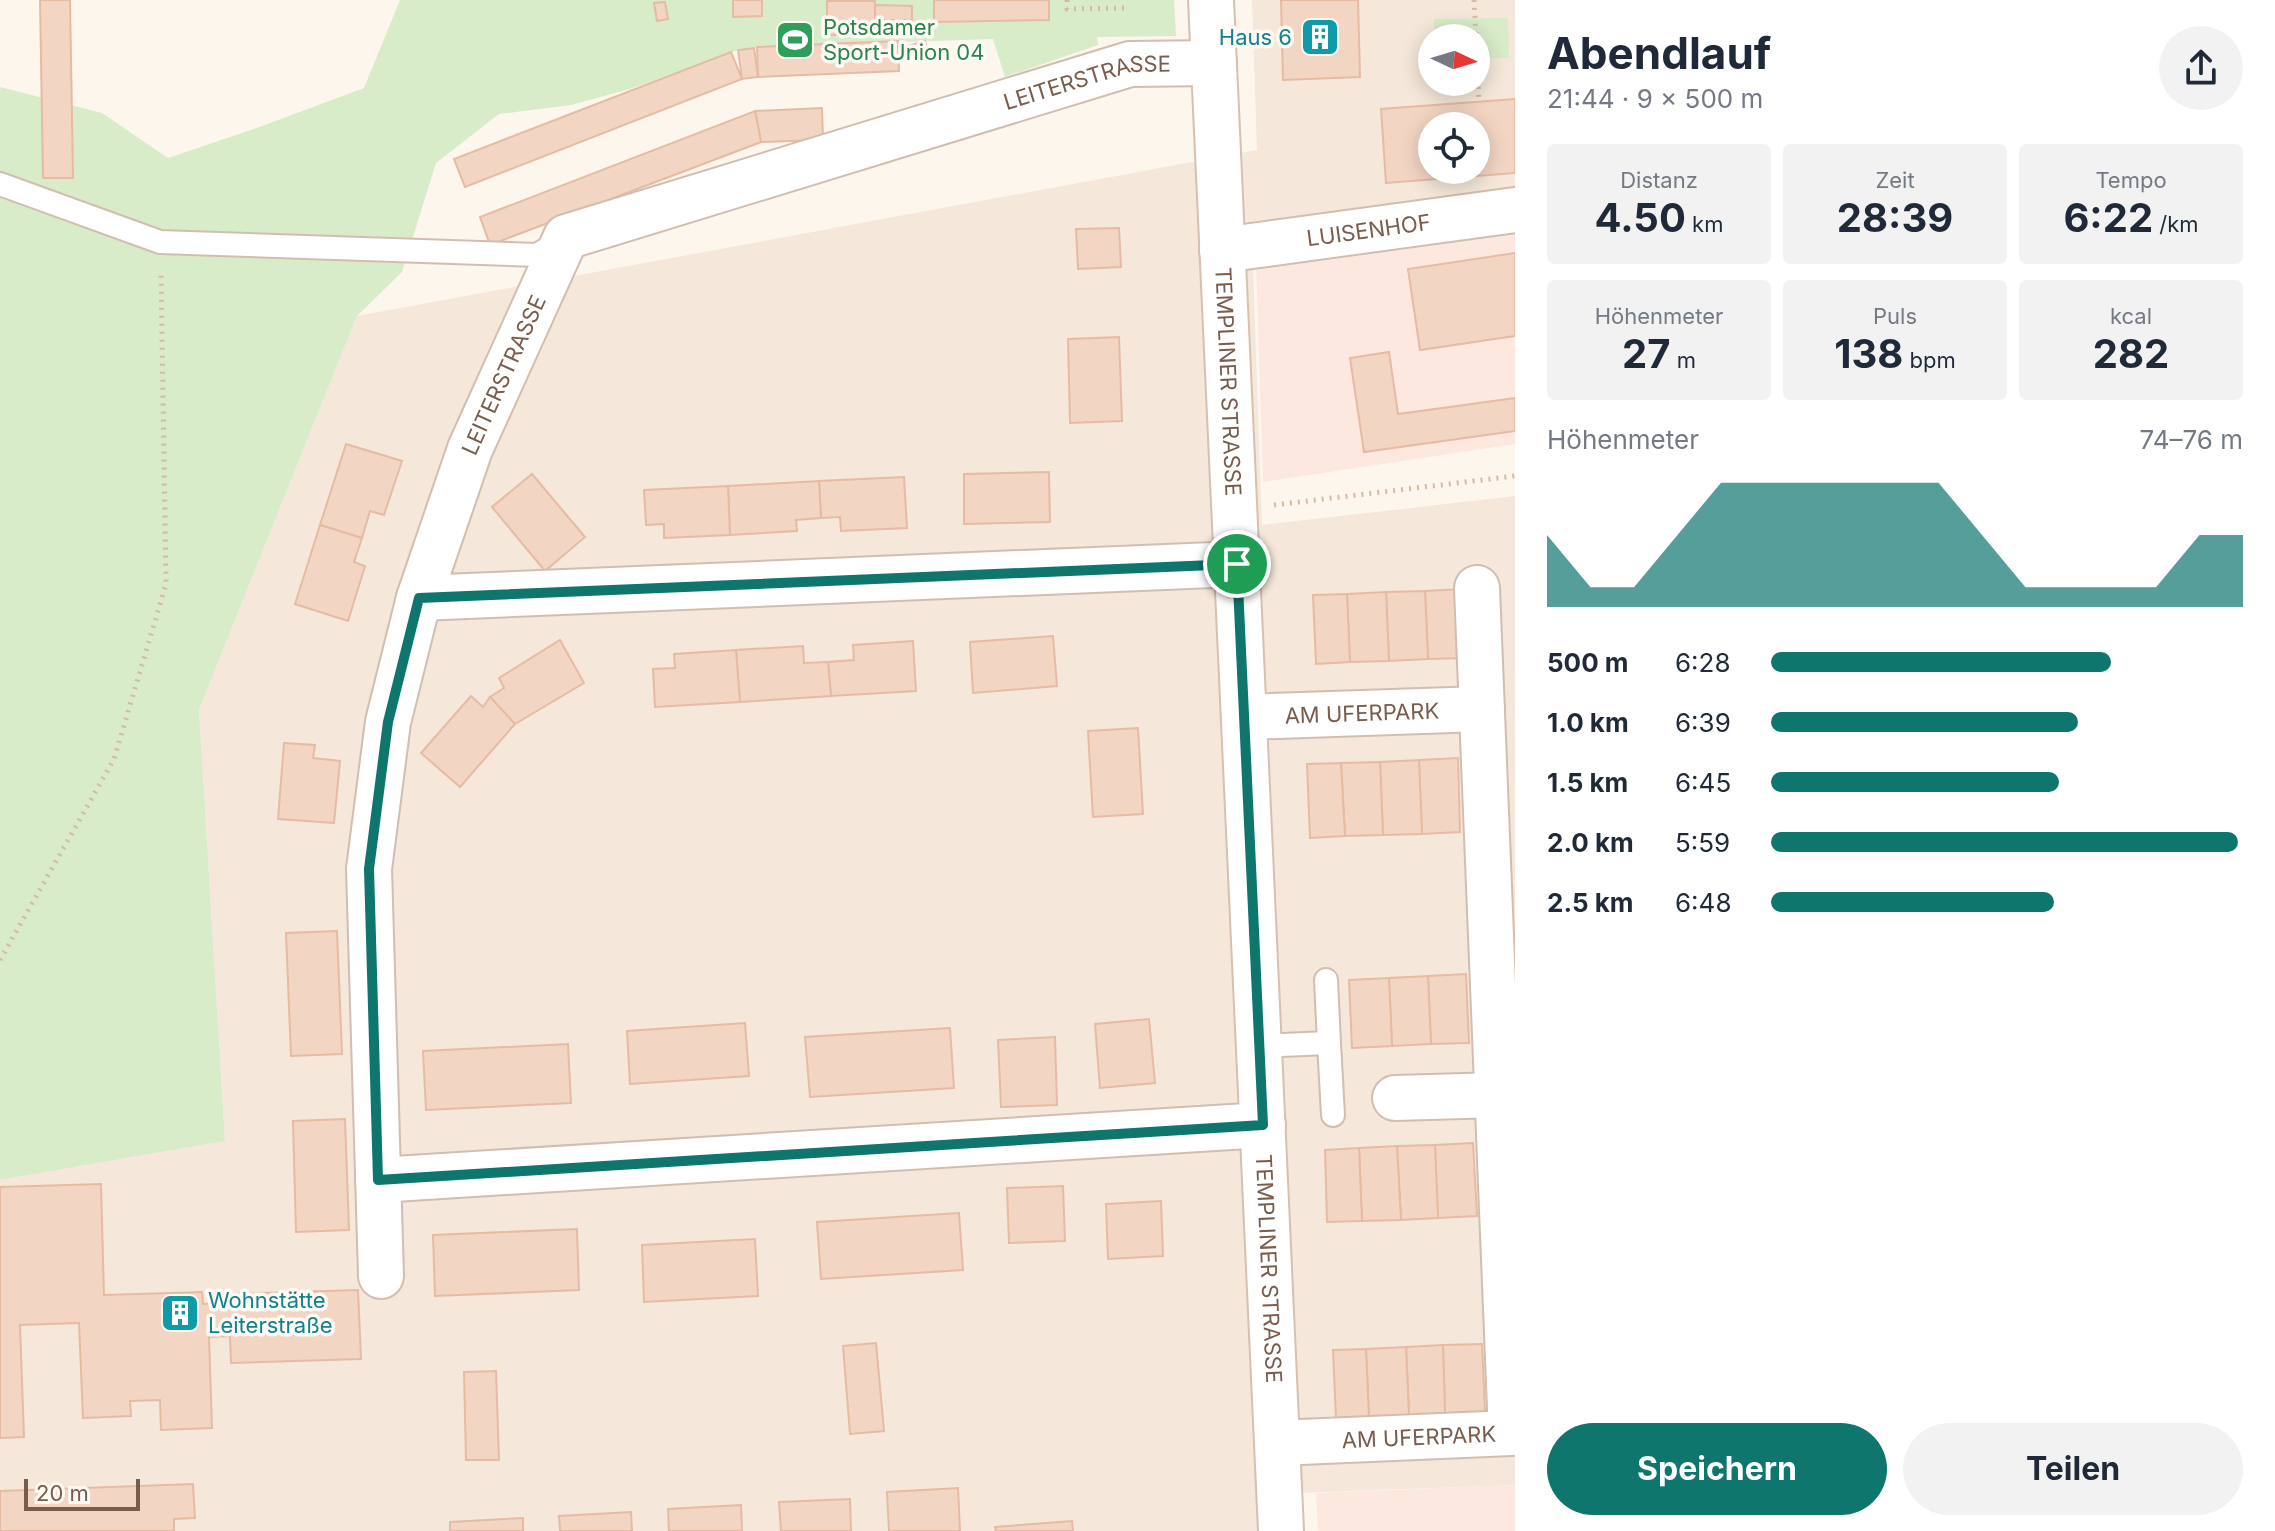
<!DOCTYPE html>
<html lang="de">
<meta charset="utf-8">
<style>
:root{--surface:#fff;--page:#f2f2f3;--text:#1f2937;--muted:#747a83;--accent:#0f766e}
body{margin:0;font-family:Inter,sans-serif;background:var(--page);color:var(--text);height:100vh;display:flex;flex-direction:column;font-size:30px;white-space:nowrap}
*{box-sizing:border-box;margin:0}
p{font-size:26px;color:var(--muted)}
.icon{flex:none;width:44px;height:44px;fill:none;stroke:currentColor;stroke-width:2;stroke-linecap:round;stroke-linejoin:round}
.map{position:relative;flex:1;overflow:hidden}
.drawer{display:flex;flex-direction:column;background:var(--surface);width:760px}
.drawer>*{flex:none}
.needle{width:52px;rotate:94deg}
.fabs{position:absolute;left:1418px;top:24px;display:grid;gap:16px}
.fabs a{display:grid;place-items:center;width:72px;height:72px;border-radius:50%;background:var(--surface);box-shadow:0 4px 20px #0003;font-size:40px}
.scale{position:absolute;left:24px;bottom:20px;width:116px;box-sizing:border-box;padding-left:8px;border:4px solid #7a5c4d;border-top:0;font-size:22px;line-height:28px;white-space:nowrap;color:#7a5c4d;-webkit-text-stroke:6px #fffaf3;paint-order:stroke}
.pin{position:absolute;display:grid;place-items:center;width:68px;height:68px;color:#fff;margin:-34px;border:4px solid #fff;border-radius:50%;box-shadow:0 2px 8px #0007}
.round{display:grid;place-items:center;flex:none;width:84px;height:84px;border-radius:42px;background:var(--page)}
.overview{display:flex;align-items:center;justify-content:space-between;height:136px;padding:0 32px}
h1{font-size:44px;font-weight:700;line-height:60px}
.figures{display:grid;grid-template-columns:repeat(3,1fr);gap:12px;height:136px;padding:8px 32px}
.figures div{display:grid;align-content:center;border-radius:8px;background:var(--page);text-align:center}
.figures b{font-size:40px;font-weight:700}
.figures small{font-size:22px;font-weight:400}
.figures p{font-size:22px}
.chart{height:224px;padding:16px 32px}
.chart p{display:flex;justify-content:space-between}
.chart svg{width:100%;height:144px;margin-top:8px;fill:var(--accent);opacity:.7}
.action{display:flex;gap:16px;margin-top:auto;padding:16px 32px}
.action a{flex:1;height:92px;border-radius:48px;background:var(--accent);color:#fff;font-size:32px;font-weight:700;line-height:92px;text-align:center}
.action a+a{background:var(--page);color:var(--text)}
ul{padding:0 32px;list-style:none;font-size:26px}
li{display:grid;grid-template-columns:128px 96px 1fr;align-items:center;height:60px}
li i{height:20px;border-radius:10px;background:var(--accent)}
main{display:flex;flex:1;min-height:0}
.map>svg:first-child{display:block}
.residential{fill:#f5e8da;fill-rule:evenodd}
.commercial{fill:#fde8e0}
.green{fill:#d8ecc9}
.building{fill:#f3d5c3;stroke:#e6bba3;stroke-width:2;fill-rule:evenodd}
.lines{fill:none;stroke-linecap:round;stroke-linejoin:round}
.lane-casing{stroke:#d1beb0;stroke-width:26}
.street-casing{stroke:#d1beb0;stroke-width:48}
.secondary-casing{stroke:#d6c0b0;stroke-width:48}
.path{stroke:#d9b8a5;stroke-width:5;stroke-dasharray:2 6;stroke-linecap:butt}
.lane{stroke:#fff;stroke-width:22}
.street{stroke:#fff;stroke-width:44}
.secondary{stroke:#fff;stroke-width:44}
.route-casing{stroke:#fff;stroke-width:16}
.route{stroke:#0f766e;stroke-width:10}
.labels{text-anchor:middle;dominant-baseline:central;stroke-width:7;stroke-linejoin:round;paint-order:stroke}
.leisure-label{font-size:22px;fill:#27864d;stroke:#fffaf3;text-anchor:start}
.culture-label{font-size:22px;fill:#0d838f;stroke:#fffaf3;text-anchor:end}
.street-label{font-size:22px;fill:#7a5c4d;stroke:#fffaf3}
</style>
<main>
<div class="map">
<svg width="1515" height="1531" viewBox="0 0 1515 1531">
<rect width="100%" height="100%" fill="#fdf6ec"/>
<!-- residential -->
<path class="residential" d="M1252,0H1515V196L1252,237L1262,525L1515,496V1485L1267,1494L1269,1531H0V1180L225,1141L199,710L357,316L1257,150ZM1432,38H1476V82H1432ZM1432,126H1476V170H1432Z"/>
<!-- commercial -->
<g class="commercial">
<polygon points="1515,221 1515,444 1263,482 1256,263"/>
<polygon points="1515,1485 1515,1531 1318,1531 1316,1493"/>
</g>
<!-- green -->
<g class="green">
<polygon points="400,0 1174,0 1176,36 1097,37 1098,45 1005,77 993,39 757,47 738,50 630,89 571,105 499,114 436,163 402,272 357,316 199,710 225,1141 0,1180 0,87 102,113 168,158 251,130 364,88"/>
<polygon points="1508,18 1509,58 1476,58 1476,38 1434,38 1434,19"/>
</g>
<!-- building -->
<g class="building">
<polygon points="40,0 70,0 73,178 43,178"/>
<polygon points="733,0 762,0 762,16 733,17"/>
<polygon points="934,0 1049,0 1049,20 934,22"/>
<polygon points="1281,0 1358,0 1360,77 1283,80"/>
<rect x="827" y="1" width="48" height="34"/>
<polygon points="665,2 668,19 657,21 654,3"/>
<polygon points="875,5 912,6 912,20 875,20"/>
<polygon points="898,41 899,71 758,77 757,47"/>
<polygon points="925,41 929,55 910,61 905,47"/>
<polygon points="754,48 758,77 742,79 738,50"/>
<polygon points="731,52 742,79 465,187 454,159"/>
<path d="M1515,99V173L1386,183L1381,109ZM1432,126H1476V170H1432Z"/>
<polygon points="822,108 823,140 761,142 755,111"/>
<polygon points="755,111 761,142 490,245 480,217"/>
<polygon points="1119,228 1121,267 1078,269 1076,229"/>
<polygon points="1515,253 1515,336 1420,350 1408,269"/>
<polygon points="1119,337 1122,421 1070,423 1068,339"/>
<polygon points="1389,352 1398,414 1515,398 1515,431 1364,452 1350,358"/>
<polygon points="346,444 402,461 384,515 370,511 362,538 320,525"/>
<polygon points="1049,472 1050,522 964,524 964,474"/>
<polygon points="532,474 585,537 545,571 492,507"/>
<polygon points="904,477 907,528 841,531 840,517 821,518 819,481"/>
<polygon points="819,481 821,518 796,520 797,531 730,535 728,486"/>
<polygon points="728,486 730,535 664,538 664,524 646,525 644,490"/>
<polygon points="320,525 362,538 354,562 365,566 348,621 295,604"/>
<polygon points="1463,589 1466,658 1428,659 1425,591"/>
<polygon points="1425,591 1428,659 1389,661 1386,592"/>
<polygon points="1386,592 1389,661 1350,662 1347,594"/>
<polygon points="1347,594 1350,662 1316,664 1313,595"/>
<polygon points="1053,636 1057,686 973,693 970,642"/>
<polygon points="560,640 584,683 515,724 490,697 504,688 499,678"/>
<polygon points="913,641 916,691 831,696 828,662 854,660 853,645"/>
<polygon points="803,646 804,663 828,662 831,696 740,702 736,650"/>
<polygon points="736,650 740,702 655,707 653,669 675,668 674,654"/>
<polygon points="471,696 483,707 490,697 515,724 460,787 421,753"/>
<polygon points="1138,728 1143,814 1093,817 1088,731"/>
<polygon points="284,743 315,745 313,758 340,761 334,823 278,819"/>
<polygon points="1458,758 1460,832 1422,834 1419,760"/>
<polygon points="1419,760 1422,834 1383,835 1380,762"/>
<polygon points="1380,762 1383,835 1345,836 1341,763"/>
<polygon points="1341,763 1345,836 1310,838 1307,764"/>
<polygon points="337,931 342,1054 291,1056 286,933"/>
<polygon points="1466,974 1469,1043 1431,1044 1428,976"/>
<polygon points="1428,976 1431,1044 1392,1046 1389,978"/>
<polygon points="1389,978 1392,1046 1352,1048 1349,980"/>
<polygon points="1149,1019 1155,1083 1100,1088 1095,1024"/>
<polygon points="745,1023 749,1076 630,1084 627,1031"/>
<polygon points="950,1028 954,1088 810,1097 805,1037"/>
<polygon points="1055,1037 1057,1105 1001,1107 998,1040"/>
<polygon points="568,1044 571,1103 426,1110 423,1051"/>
<polygon points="345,1119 349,1230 296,1232 293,1121"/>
<polygon points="1473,1143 1477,1216 1438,1218 1435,1145"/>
<polygon points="1435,1145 1438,1218 1401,1220 1397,1146"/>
<polygon points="1397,1146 1401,1220 1362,1221 1359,1148"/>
<polygon points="1359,1148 1362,1221 1327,1222 1325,1150"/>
<polygon points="101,1184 104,1295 202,1292 203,1304 230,1302 230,1294 358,1290 361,1359 231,1363 230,1336 209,1337 212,1428 161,1430 160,1400 130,1401 131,1416 83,1418 79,1323 20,1325 24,1437 0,1438 0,1187"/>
<polygon points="1063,1186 1065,1241 1009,1243 1007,1188"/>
<polygon points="1161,1201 1163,1256 1108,1259 1106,1204"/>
<polygon points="959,1213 963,1270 821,1279 817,1222"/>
<polygon points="577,1229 579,1290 435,1296 433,1235"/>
<polygon points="755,1239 758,1296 644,1302 642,1245"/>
<polygon points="876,1343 884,1431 850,1434 843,1346"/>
<polygon points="1482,1344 1485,1412 1445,1414 1443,1345"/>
<polygon points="1443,1345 1445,1414 1409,1415 1406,1347"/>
<polygon points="1406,1347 1409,1415 1369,1417 1366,1349"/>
<polygon points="1366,1349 1369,1417 1336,1419 1333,1350"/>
<polygon points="496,1371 499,1460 466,1460 464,1372"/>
<polygon points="193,1484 195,1518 174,1519 174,1531 0,1531 0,1491"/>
<polygon points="958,1488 960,1531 889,1531 887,1492"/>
<polygon points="850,1499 851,1531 781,1531 779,1502"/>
<polygon points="741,1505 742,1531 669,1531 668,1509"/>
<polygon points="631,1512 632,1531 560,1531 559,1516"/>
<polygon points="523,1518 523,1531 450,1531 450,1522"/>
<polygon points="1072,1521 1073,1531 996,1531 995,1527"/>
</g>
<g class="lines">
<defs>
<g id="lane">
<polyline points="0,184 160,242 537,255 558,242"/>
<polyline points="1329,1043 1333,1115"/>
<polyline points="1259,1046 1329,1043 1326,980"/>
</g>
<g id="street">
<path id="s1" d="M1222,250L1515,210"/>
<polyline points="419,598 1237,564"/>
<path id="s2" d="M1244,717L1482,709"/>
<polyline points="1395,1098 1498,1095"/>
<polyline points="378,1180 1263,1125"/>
<path id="s3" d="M381,1276L369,869L388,722L419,598L470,449L566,237L1130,64L1214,63"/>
<path id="s4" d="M1277,1443L1511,1433L1477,588"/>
</g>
<g id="secondary">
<path id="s5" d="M1211,0L1281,1531"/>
</g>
</defs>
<!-- lane casing -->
<use href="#lane" class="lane-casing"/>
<!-- street casing -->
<use href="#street" class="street-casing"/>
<!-- secondary casing -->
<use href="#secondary" class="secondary-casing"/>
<!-- path -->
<g class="path">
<polyline points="1067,0 1067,9 1128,8"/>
<polyline points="1474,0 1476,38"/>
<polyline points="1476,39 1479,102"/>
<polyline points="1274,505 1515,476"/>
<polyline points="0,960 114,759 166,584 161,271"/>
</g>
<!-- lane -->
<use href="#lane" class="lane"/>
<!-- street -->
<use href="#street" class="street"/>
<!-- secondary -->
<use href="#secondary" class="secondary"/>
</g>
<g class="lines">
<defs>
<polygon id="route" points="1237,564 1263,1125 378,1180 369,869 388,722 419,598"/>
</defs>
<!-- route casing -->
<use href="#route" class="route-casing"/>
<!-- route -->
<use href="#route" class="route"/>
</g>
<!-- icons -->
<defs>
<symbol id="building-square" viewBox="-11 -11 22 22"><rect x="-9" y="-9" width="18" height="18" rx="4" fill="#0f9aa8" stroke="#fffaf3"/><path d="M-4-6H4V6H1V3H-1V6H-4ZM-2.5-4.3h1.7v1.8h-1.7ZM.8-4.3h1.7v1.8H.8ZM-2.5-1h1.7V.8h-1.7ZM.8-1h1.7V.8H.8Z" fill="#fff"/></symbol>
<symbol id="stadium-square" viewBox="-11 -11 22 22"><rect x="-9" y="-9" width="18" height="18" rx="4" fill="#2e9e5b" stroke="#fffaf3"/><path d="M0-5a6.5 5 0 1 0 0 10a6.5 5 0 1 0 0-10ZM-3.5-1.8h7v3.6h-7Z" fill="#fff"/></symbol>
</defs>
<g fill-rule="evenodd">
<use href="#building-square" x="1298" y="15" width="44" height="44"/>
<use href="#stadium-square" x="773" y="18" width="44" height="44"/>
<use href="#building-square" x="158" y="1291" width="44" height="44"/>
</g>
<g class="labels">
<!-- leisure labels -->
<g class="leisure-label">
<text x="823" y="27">Potsdamer<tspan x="823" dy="25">Sport-Union 04</tspan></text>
</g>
<!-- culture labels -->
<g class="culture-label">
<text x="1292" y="37">Haus 6</text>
<text x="208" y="1300" text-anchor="start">Wohnstätte<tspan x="208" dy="25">Leiterstraße</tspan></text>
</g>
<!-- street labels -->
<g class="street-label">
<text stroke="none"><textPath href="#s3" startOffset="1618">LEITERSTRASSE</textPath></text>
<text stroke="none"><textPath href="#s1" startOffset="148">LUISENHOF</textPath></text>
<text stroke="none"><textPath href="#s3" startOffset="922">LEITERSTRASSE</textPath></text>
<text stroke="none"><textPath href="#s5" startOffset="382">TEMPLINER STRASSE</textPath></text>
<text stroke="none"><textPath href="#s2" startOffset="118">AM UFERPARK</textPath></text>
<text stroke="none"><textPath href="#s5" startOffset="1270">TEMPLINER STRASSE</textPath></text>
<text stroke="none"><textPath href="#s4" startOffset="142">AM UFERPARK</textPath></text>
</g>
</g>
</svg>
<div class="fabs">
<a><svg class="needle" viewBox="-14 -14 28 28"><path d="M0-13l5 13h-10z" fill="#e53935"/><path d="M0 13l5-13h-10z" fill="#747a83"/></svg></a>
<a><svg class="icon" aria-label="locate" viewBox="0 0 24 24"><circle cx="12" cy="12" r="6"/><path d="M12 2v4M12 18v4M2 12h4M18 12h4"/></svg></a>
</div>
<div class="scale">20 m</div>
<div class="pin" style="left:1237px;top:564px;background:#1e9e55"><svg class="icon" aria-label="arrive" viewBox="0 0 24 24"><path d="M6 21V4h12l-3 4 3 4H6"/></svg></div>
</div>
<section class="drawer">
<div class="overview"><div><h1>Abendlauf</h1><p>21:44 · 9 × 500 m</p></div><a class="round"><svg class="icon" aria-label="share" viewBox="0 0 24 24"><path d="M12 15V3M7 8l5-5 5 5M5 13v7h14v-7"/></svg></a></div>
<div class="figures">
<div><p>Distanz</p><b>4.50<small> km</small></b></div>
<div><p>Zeit</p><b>28:39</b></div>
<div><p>Tempo</p><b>6:22<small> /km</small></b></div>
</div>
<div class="figures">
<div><p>Höhenmeter</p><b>27<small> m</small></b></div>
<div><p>Puls</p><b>138<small> bpm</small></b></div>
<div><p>kcal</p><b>282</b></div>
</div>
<div class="chart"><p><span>Höhenmeter</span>74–76 m</p>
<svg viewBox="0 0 160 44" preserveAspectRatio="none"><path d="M0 44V22L10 38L20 38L30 22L40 6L50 6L60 6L70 6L80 6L90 6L100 22L110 38L120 38L130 38L140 38L150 22L160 22V44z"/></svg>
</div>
<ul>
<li><b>500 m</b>6:28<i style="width:72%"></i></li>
<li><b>1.0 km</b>6:39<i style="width:65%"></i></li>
<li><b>1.5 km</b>6:45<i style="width:61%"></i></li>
<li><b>2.0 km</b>5:59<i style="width:99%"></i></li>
<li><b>2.5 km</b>6:48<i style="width:60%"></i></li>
</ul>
<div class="action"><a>Speichern</a><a>Teilen</a></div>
</section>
</main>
